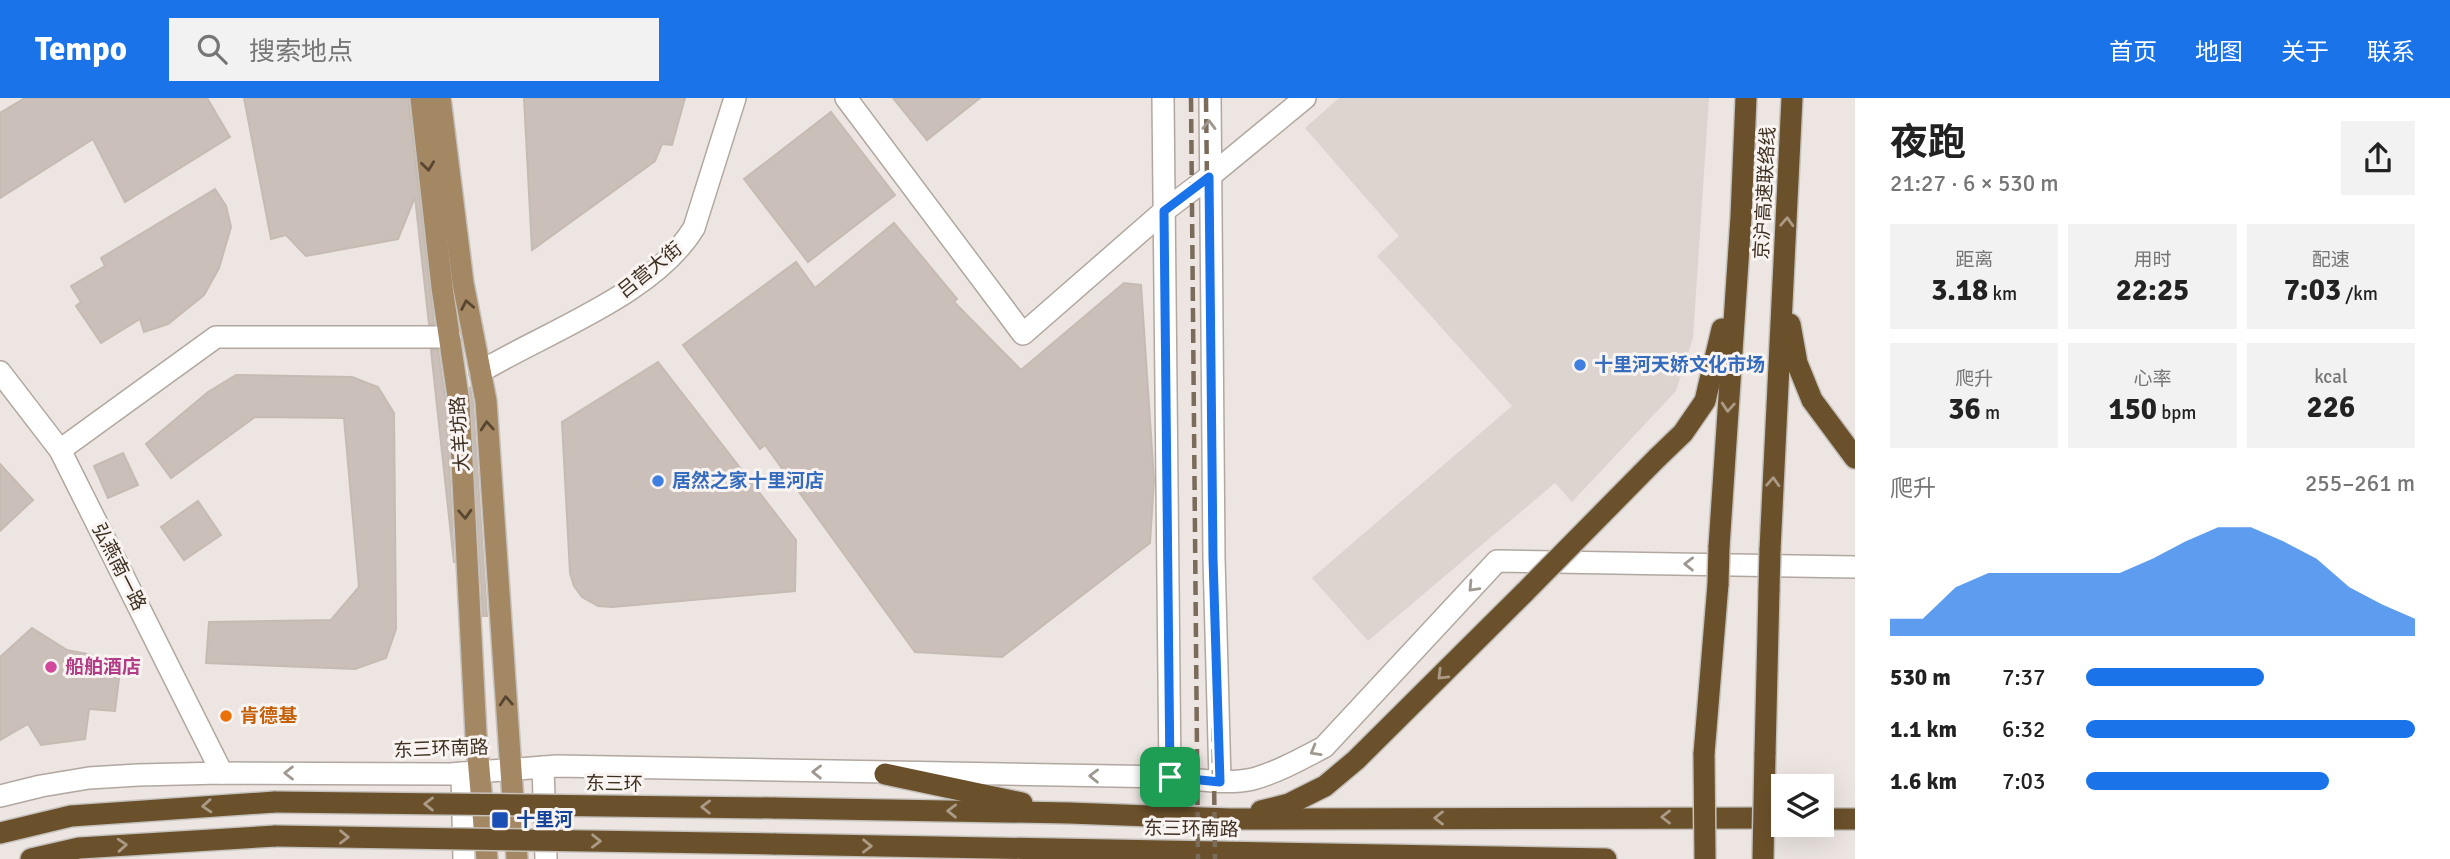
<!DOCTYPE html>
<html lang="zh">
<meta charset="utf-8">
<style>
:root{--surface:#fff;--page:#f2f2f2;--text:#222;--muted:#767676;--accent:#1a73e8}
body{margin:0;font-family:Signika,"Noto Sans SC",sans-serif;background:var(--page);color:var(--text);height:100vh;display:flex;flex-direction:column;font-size:26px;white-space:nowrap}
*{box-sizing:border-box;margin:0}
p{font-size:23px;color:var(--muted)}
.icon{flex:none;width:38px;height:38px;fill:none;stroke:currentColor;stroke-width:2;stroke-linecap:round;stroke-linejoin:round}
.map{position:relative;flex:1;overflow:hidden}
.panel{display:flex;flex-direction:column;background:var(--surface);width:595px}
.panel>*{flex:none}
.controls{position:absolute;left:1771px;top:676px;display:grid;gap:14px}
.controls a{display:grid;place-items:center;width:63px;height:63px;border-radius:0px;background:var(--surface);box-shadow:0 7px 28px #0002;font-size:35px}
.pin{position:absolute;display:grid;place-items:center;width:60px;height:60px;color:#fff;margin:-30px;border-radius:14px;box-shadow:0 4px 10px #0006}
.round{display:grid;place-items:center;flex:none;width:74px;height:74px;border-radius:0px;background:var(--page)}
.overview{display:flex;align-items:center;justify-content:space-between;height:119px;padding:0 35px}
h1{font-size:38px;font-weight:700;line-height:52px}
.metrics{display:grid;grid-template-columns:repeat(3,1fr);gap:10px;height:119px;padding:7px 35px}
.metrics div{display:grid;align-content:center;border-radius:0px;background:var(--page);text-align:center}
.metrics b{font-size:30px;font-weight:700}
.metrics small{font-size:19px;font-weight:400}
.metrics p{font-size:19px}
.chart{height:196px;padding:14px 35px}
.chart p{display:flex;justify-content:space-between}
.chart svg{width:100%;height:126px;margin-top:7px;fill:var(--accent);opacity:.7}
ul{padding:0 35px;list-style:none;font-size:23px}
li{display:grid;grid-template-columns:112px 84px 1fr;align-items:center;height:52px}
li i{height:18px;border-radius:9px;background:var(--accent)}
header{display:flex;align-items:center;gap:42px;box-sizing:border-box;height:98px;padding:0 35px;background:var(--accent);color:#fff}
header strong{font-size:33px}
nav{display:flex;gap:38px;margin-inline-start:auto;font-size:24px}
.search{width:490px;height:63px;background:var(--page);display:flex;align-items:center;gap:18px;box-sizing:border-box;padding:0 24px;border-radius:0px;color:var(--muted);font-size:26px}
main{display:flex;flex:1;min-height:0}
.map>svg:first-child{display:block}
.built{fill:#dcd4cf}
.building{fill:#cac0b9;stroke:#c6bbb3;stroke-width:2}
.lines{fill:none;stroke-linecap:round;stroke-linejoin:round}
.minor-casing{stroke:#b1a79f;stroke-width:24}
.major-casing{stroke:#c5c1bc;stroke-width:24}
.highway-casing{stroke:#c5c1bc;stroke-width:24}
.minor{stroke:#fff;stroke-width:21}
.major{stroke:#a48763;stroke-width:21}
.highway{stroke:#6b512b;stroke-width:21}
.rail{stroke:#7a6b5b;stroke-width:4.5;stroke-dasharray:14 7;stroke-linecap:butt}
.highway-bridge-casing{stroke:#c5c1bc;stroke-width:24;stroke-linecap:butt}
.highway-bridge{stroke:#6b512b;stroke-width:21}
.oneway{stroke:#9e9890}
.oneway2{stroke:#584631}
.oneway3{stroke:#ab9a85}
.route-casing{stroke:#fff;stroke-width:14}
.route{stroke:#1a73e8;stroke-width:9}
.shop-dot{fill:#3f7fe0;stroke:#f9f4f2;stroke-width:2.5}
.hotel-dot{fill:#d1479c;stroke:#f9f4f2;stroke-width:2.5}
.food-dot{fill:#e8710a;stroke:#f9f4f2;stroke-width:2.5}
.transit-dot{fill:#1a4fb4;stroke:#f9f4f2;stroke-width:2.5}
.labels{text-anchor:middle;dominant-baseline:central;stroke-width:6;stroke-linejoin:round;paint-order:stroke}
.street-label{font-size:19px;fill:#3e3020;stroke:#f9f4f2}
.shop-label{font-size:19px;font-weight:bold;fill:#366cbe;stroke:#f9f4f2;text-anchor:start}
.hotel-label{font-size:19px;font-weight:bold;fill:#b23c85;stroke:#f9f4f2;text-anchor:start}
.food-label{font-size:19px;font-weight:bold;fill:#c56008;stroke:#f9f4f2;text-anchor:start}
.transit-label{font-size:19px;font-weight:bold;fill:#164399;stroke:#f9f4f2;text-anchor:start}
</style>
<header>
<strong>Tempo</strong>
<div class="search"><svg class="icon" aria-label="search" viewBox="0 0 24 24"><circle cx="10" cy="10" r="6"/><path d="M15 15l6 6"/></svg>搜索地点</div>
<nav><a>首页</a><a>地图</a><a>关于</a><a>联系</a></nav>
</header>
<main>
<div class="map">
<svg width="1855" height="761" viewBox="0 0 1855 761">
<rect width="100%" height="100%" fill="#ece5e1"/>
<!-- built -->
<polygon class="built" points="1339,0 1709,0 1693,240 1676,293 1572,404 1555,385 1368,543 1312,480 1512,308 1377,158 1399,138 1305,30"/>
<!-- building -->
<g class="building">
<polygon points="25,0 207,0 230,39 125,104 93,41 0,100 0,15"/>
<polygon points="244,0 408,0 434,226 429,226 415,99 398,141 306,158 286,137 271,141"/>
<polygon points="524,0 685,0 672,47 662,46 655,63 532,152"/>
<polygon points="893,0 980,0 927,42"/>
<polygon points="831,14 895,97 808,164 744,81"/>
<polygon points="215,91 226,108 231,129 219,170 204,197 168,226 144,234 140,221 101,245 76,208 81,204 71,188 105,168 101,160"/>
<polygon points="894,125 957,201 954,204 1021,272 1124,185 1141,187 1154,382 1150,445 1002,559 915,554 765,347 760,351 683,247 796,164 815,190"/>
<polygon points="431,252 438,252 446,306 454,465"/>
<polygon points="658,264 796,442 795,493 612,509 598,508 582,499 574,488 570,475 562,324"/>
<polygon points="236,277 352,279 378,289 394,315 396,531 386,560 355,571 206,565 209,524 331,522 359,489 344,320 255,319 171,380 146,346 208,294"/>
<polygon points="470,289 473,305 487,518 483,518"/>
<polygon points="123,355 138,387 108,400 94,368"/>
<polygon points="0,366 33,402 0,433"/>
<polygon points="198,403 221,437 184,462 161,429"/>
<polygon points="32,530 67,552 102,559 119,580 115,613 89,611 85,641 41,647 28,626 0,642 0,559"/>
</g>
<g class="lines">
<defs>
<g id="minor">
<polyline points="846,0 1023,236 1164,113 1209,79 1305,0"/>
<polyline points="1163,0 1170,679"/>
<polyline points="1210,0 1214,460 1220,683"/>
<polyline points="0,274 60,352 222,675"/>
<path d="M480,274C546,234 653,197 694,130L735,0"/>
<polyline points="60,352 216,239 450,239"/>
<polyline points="543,669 546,761"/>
<polyline points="462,675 464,761"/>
<path d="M0,698L41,688L89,680L138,677L222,675L450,676L557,668L1170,679C1196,681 1226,687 1253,681C1278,674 1301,661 1324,649L1497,463L1855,469"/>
</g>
<g id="major">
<polyline points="421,0 442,189 459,305 476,637 487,761"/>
<polyline points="440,0 463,185 486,303 517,761"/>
</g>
<g id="highway">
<polyline points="1790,226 1797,265 1812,302 1855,360"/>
<polyline points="1657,360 1683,335 1705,303 1722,231"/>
<polyline points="1719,449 1741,119 1746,0"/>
<polyline points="1770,452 1792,0"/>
<polyline points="1704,656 1718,486"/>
<polyline points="1765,656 1769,491"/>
<polyline points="885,676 1022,705"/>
<polyline points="774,710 1069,715 1230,721 1783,720"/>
<polyline points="1261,713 1289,706 1325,688 1356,662 1525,494"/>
<polyline points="1822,721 1855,721"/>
<polyline points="0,735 71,718 275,704"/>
<polyline points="774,746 1606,761"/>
<polyline points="31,761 79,750 276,738"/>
</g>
</defs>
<!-- minor casing -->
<use href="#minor" class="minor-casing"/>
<!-- major casing -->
<use href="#major" class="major-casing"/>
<!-- highway casing -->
<use href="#highway" class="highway-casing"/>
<!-- minor -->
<use href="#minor" class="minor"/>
<!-- major -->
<use href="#major" class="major"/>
<!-- highway -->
<use href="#highway" class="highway"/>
<!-- rail -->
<g class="rail">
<polyline points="1191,0 1198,761"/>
<polyline points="1206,0 1215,761"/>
</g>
<defs>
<g id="highway-bridge">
<polyline points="1718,486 1719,449"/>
<polyline points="1769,491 1770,452"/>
<polyline points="1525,494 1657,360"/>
<polyline points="1704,656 1705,761"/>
<polyline points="275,704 774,710"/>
<polyline points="276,738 774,746"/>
<polyline points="1763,761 1765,656"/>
</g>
</defs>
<!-- highway-bridge casing -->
<use href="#highway-bridge" class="highway-bridge-casing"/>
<!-- highway-bridge -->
<use href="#highway-bridge" class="highway-bridge"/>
</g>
<!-- one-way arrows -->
<defs><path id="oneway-chevron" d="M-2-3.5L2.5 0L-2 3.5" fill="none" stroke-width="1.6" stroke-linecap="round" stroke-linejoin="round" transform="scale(1.75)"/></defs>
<g class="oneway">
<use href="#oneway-chevron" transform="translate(1209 27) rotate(-89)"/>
<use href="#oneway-chevron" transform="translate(1689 466) rotate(-179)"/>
<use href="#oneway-chevron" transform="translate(1473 489) rotate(133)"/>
<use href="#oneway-chevron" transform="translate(1315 653) rotate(150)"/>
<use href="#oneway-chevron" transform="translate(817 674) rotate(-179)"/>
<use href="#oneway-chevron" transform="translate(289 675) rotate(-180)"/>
<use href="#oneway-chevron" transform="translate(1094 678) rotate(-179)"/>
</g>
<g class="oneway2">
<use href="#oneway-chevron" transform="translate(428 68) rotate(83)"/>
<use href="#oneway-chevron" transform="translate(467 207) rotate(-101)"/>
<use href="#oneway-chevron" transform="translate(487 328) rotate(-94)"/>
<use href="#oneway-chevron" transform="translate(465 416) rotate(87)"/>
<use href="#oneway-chevron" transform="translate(506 603) rotate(-94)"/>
</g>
<g class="oneway3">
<use href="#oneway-chevron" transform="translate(1787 124) rotate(-87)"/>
<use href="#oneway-chevron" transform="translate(1728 309) rotate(94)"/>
<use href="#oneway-chevron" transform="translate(1773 384) rotate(-87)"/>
<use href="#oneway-chevron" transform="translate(1442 577) rotate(135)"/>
<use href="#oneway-chevron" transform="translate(429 706) rotate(-179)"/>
<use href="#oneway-chevron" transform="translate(207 708) rotate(176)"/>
<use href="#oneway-chevron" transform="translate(706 709) rotate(-179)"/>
<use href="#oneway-chevron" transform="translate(952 713) rotate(-179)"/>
<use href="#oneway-chevron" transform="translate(1666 719) rotate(-180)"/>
<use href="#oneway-chevron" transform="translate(1439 720) rotate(180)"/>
<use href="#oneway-chevron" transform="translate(344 739) rotate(1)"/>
<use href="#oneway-chevron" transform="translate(596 743) rotate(1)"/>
<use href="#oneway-chevron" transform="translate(122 747) rotate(-4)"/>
<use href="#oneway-chevron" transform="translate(867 748) rotate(1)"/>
</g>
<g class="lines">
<defs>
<polygon id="route" points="1209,79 1213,460 1220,684 1170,679 1164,113"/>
</defs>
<!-- route casing -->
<use href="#route" class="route-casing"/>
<!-- route -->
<use href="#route" class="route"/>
</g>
<!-- markers -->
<g class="shop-dot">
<circle cx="1580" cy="267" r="7"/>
<circle cx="658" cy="383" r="7"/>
</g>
<circle class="hotel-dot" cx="51" cy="569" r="7"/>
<circle class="food-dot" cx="226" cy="618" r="7"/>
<rect class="transit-dot" x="491" y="713" width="18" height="18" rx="3.5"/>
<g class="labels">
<!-- street labels -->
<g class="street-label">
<text transform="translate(1765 95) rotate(-87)">京沪高速联络线</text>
<text transform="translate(650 172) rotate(-39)">吕营大街</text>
<text transform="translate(460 336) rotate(-94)">大羊坊路</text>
<text transform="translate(119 469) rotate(63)">弘燕南一路</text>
<text transform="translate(441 651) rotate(-2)">东三环南路</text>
<text transform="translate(614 686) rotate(1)">东三环</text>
<text transform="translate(1191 731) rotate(1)">东三环南路</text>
</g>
<!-- shop labels -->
<g class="shop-label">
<text x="1594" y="267">十里河天娇文化市场</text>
<text x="672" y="383">居然之家十里河店</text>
</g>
<!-- hotel labels -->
<g class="hotel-label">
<text x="65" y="569">船舶酒店</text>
</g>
<!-- food labels -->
<g class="food-label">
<text x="240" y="618">肯德基</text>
</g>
<!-- transit labels -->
<g class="transit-label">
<text x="516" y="722">十里河</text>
</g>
</g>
</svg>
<div class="controls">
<a><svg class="icon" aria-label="layers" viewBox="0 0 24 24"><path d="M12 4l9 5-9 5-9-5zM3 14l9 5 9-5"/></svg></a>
</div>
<div class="pin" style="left:1170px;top:679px;background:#1e9e55"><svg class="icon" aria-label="arrive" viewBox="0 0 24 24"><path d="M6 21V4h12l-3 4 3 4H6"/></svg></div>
</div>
<section class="panel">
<div class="overview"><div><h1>夜跑</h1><p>21:27 · 6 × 530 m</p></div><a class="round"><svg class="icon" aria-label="share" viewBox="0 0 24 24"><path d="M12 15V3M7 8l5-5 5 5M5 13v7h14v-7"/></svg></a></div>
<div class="metrics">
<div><p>距离</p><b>3.18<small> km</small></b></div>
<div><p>用时</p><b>22:25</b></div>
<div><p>配速</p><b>7:03<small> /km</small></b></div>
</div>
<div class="metrics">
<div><p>爬升</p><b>36<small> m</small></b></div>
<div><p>心率</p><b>150<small> bpm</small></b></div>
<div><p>kcal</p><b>226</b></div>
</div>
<div class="chart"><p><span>爬升</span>255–261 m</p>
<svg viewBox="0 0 160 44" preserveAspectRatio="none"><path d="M0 44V38L10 38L20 27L30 22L40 22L50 22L60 22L70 22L80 17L90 11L100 6L110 6L120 11L130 17L140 27L150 33L160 38V44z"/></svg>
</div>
<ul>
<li><b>530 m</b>7:37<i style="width:54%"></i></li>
<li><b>1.1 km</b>6:32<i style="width:100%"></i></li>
<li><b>1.6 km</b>7:03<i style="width:74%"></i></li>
</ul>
</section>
</main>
